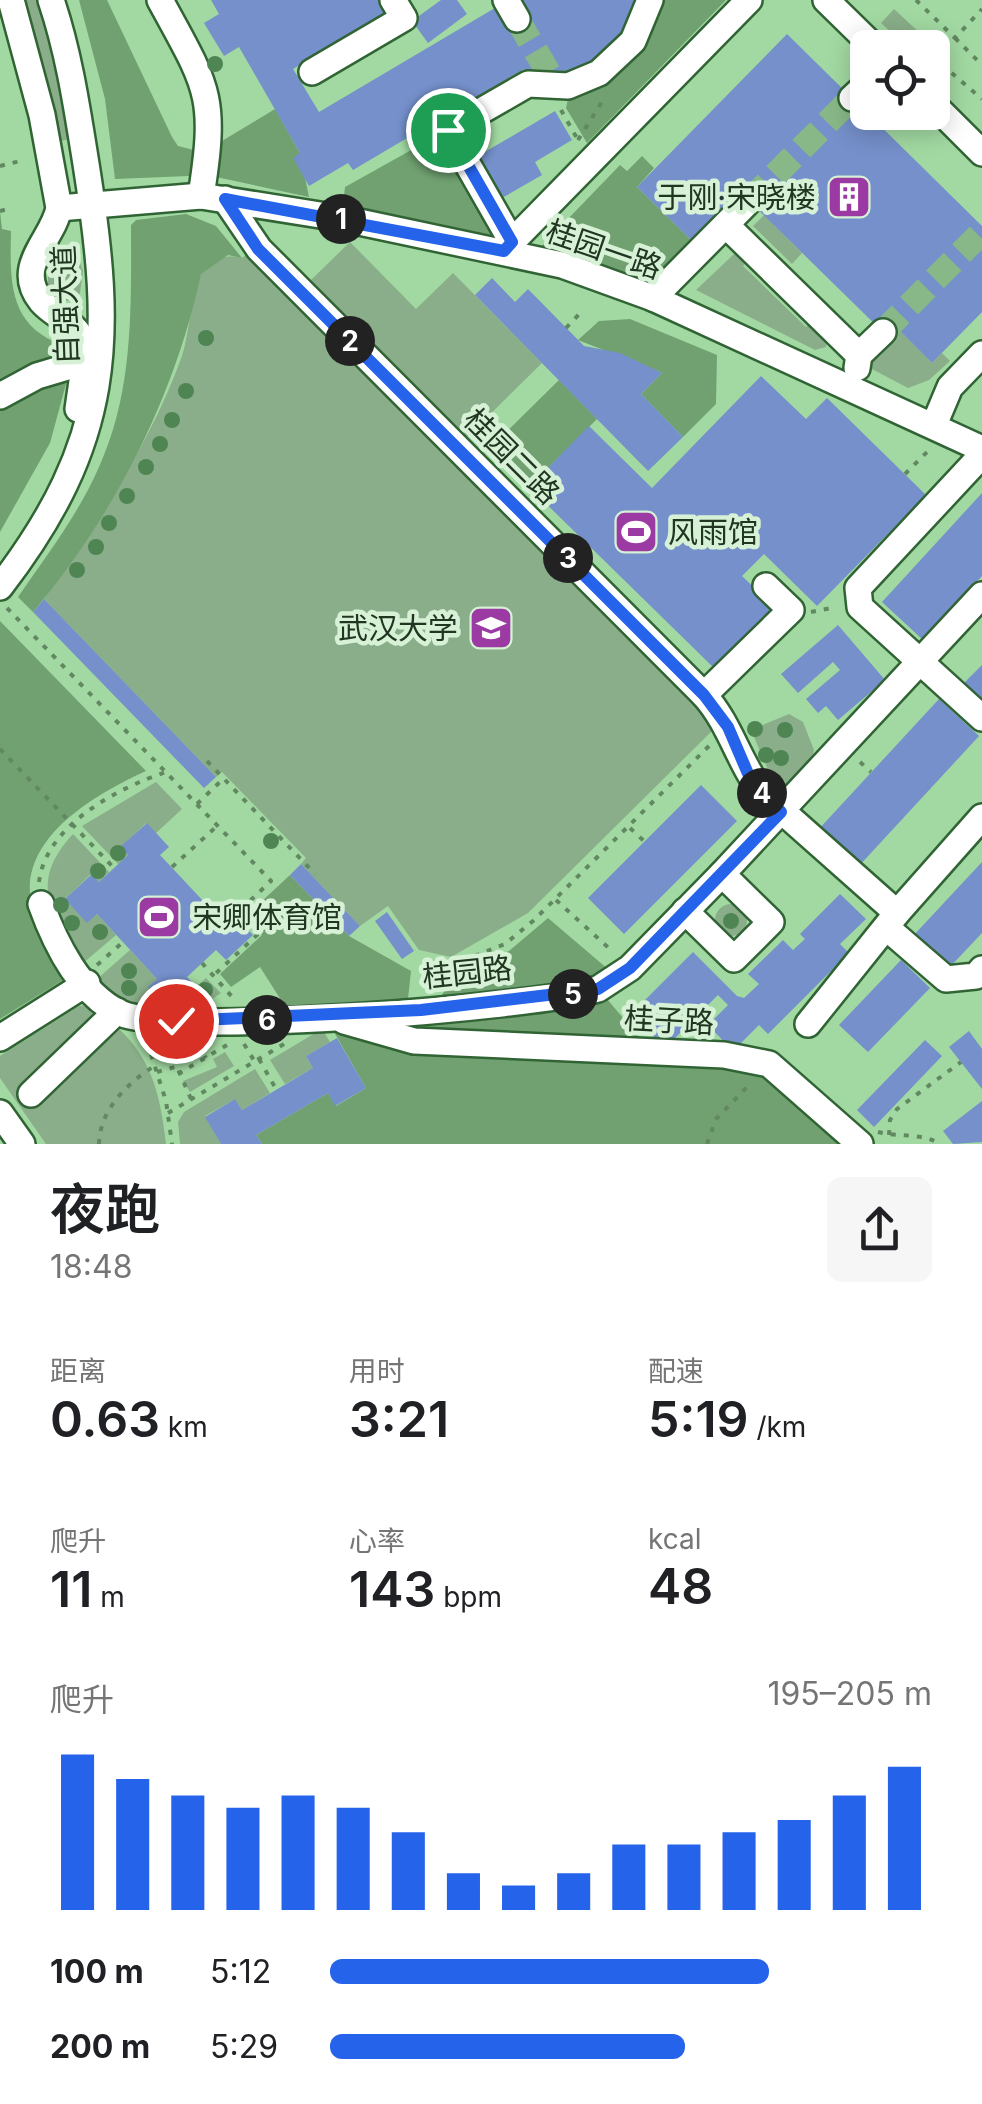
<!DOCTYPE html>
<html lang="zh">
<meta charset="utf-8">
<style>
:root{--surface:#fff;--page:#f6f6f6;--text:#202124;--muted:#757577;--accent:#2563eb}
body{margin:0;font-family:Inter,"Noto Sans SC",sans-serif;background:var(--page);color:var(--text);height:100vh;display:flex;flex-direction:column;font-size:38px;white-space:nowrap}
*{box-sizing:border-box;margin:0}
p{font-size:32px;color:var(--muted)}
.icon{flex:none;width:55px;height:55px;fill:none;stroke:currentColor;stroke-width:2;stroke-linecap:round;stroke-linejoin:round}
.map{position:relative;height:1144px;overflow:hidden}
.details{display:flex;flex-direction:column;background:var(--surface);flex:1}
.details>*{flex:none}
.tools{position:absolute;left:850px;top:30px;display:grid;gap:20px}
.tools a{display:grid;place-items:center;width:100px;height:100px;border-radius:15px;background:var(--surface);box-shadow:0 5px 25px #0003;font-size:50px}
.pin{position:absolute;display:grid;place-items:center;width:85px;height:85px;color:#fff;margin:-42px;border:5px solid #fff;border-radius:50%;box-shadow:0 2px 10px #0007}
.km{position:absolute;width:50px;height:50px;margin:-25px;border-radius:50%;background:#222;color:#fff;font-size:28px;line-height:50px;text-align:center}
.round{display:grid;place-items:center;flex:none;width:105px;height:105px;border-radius:15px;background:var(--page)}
.head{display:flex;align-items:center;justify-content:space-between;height:170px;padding:0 50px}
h1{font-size:55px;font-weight:600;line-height:75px}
.metrics{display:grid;grid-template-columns:repeat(3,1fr);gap:15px;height:170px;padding:10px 50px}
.metrics div{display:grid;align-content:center}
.metrics b{font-size:50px;font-weight:600}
.metrics small{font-size:28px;font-weight:400}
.metrics p{font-size:28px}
.chart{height:280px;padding:20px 50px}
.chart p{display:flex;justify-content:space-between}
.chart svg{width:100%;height:180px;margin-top:10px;stroke:var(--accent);stroke-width:6}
ul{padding:0 50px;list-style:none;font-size:32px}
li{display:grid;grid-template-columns:160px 120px 1fr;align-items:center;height:75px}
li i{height:25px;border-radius:12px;background:var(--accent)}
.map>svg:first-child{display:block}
.green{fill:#89ae89}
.forest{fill:#71a171}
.building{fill:#7590cb}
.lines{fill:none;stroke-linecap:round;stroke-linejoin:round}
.minor-tunnel{stroke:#88b888;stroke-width:25;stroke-dasharray:25 12;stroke-linecap:butt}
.minor-casing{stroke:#316434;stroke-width:30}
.path{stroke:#618861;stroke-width:4;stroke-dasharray:5 8;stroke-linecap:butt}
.minor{stroke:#fff;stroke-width:25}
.tree{fill:#4e8553}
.route-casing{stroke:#fff;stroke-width:20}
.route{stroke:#2563eb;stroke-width:12}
.labels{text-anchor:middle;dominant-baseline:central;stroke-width:9;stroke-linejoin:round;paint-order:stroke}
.poi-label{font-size:30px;fill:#203620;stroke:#d6f1d6;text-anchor:end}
.street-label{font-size:30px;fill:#203620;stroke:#d6f1d6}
</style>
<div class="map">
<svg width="982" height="1144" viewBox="0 0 982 1144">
<rect width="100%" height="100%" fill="#a2d9a2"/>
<!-- green -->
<g class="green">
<polygon points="24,0 40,0 72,138 58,142"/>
<polygon points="894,9 923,36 913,44 903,43 881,23"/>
<polygon points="764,215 802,253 792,264 753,226"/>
<polygon points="350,242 416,309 453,273 542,363 466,438 311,280"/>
<polygon points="60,248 76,252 83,271 80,293 70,301 59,300 48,285 48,263"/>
<path d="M249,253L719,724L528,913L451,957L419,950L388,906L360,926L301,864L306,858L222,772L216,777L44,599C96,523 151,443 182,356C189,336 193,279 206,266C216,256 229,255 242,258Z"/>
<polygon points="734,254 747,261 743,266 806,327 811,323 827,340 826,347 815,350 696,290"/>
<polygon points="898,329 932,363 942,353 950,361 929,380 908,388 868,367 866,359"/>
<polygon points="789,714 803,722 814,750 811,761 778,793 751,730"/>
<polygon points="156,782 182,809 156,833 146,823 121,847 128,855 118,864 82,826"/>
<path d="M73,834L109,872L99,882L91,874L65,899L87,922L97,914L116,935L82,964C54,913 26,885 73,834Z"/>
<circle cx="731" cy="920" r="16"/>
<polygon points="130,950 157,979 149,987 170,1011 206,978 221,993 192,1013 126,1008 96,980"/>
<path d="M90,1005C146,1045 158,1077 166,1144H46L0,1078V1056L79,1006Z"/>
<polygon points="322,1029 330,1042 306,1056 313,1068 285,1084 270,1060"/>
<polygon points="225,1052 234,1066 190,1092 183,1081 217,1067 213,1059"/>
<polygon points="255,1069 270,1093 242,1110 235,1099 205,1116 221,1144 180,1144 178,1122 184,1112"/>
</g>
<!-- forest -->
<g class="forest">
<polygon points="79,0 107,0 172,137 178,146 194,150 189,176 115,179 105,99"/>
<polygon points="654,0 726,0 587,143 566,108 570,90"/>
<polygon points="275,109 300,153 309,197 216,177 217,144"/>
<polygon points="440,134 499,237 494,242 343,204 345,187"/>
<polygon points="642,156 654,168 637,187 693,242 650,286 538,250 620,165 627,171"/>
<path d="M0,211L2,229L11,231C10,281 8,326 63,345L66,359L0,386Z"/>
<path d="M186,214L216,226L242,258L228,255L201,274C175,396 114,516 33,612L18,597C47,555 79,513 99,467C134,390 131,307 131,225L136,220Z"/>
<polygon points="630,319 717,355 716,404 683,437 641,394 662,373 578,340 599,321"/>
<polygon points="62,378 66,384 50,443 0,532 0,407"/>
<polygon points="559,380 597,419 529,487 490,448"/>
<path d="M0,621L146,771C100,792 26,833 30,893C33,924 50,953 63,980L0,1019Z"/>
<polygon points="290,875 349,936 411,971 408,999 288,1011 260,967 231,987 220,974 262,935 245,917"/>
<polygon points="548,918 609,970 573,986 438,1001 458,970 509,951"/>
<polygon points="607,999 656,1057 769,1070 854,1144 262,1144 256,1135 328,1093 336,1106 366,1088 330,1025 422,1020"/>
</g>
<!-- building -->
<g class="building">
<polygon points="211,0 381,0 389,14 293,69 319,112 500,5 520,0 644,0 641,13 587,76 531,75 524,69 353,170 348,163 309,186 293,158 300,153 239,47 224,56 204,23 219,14"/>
<polygon points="441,0 457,0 467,14 428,43 412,21"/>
<polygon points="787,34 982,226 982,312 932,363 898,329 889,338 741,193 693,242 637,187"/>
<polygon points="555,111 572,140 535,162 542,175 502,198 478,156"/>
<polygon points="492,278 515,302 528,289 584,346 620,353 662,373 641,394 683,437 648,471 475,295"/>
<polygon points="761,376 806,419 827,398 926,495 817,606 764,554 742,576 775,608 715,669 529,487 589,426 652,488"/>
<polygon points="982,493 982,576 923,640 882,602"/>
<polygon points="44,599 216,777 204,788 33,612"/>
<polygon points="838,625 885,680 838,720 826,706 818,713 806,699 840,670 833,662 798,693 781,674"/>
<polygon points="982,665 982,703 963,684"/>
<polygon points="939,699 979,736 858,867 818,830"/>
<polygon points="701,785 737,821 624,934 588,898"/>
<polygon points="147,823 169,847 160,855 221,920 230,911 253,935 226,960 216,950 187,977 197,987 171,1011 148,987 157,979 97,914 87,923 65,899 92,874 99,882 128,855 120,847"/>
<polygon points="982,862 982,933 948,969 913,936"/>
<polygon points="301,864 360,926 349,936 290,875"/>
<polygon points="840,894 866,919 840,944 849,953 768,1034 759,1025 733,1051 708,1025 728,1005 718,995 665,1048 631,1014 693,952 737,996 744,998 759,984 748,974 783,940 793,950 805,939 800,934"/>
<polygon points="387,912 414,951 402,959 375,921"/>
<polygon points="901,960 930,988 868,1052 839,1025"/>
<polygon points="969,1031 982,1049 982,1089 949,1047"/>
<polygon points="337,1038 366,1088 335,1106 328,1093 256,1135 262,1144 221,1144 205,1117 235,1099 242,1110 313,1068 306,1056"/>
<polygon points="925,1040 942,1056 874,1127 857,1110"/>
<polygon points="982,1101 982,1142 953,1144 943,1131"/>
</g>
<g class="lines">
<!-- minor-tunnel -->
<g class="minor-tunnel">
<polyline points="517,19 554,82"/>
<polyline points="749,201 852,98"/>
<polyline points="883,332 982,232"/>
</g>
<defs>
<g id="minor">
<path d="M11,0L42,115L59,208C53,240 13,266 41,301C53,315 71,320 81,337L83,374L78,409"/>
<path d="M160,0C208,88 217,95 201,196"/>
<polyline points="506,0 517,19"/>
<polyline points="826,0 875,48"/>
<polyline points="312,72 404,18 393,0"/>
<polyline points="852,98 868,83"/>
<polyline points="932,103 982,153"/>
<path d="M225,199L259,249L704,695C731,725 739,764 764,795L897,913"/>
<polyline points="59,208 201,196 345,219 562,265 653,298 982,449"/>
<polyline points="726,225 859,355"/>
<polyline points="512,242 448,130 528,84 568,86 599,73 633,41 650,0"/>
<polyline points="503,251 749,0"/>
<polyline points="653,298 749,201"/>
<polyline points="857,368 859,355 883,332"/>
<polyline points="0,396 37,376 84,362"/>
<polyline points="934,425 950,387 982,354"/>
<polyline points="982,455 858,588 860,607 982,718"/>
<path d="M0,587C113,440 114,340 86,164C77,108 69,53 51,0"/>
<polyline points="704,695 791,610 766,586"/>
<path d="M41,904C55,943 80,994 120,1013C172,1037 533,1007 598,989L630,968L722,874L982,595"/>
<polyline points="685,911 734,959 771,922 722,874"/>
<polyline points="887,928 946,979 976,976 982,969"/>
<polyline points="344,1021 414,1041 724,1055 769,1064 860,1144"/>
<polyline points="808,1024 897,913 982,817"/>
<polyline points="0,1038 87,983"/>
<polyline points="31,1094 117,1011"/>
<polyline points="0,1113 22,1144"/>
</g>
</defs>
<!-- minor casing -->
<use href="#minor" class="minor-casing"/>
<!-- path -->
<g class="path">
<polyline points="916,0 955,38 982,9"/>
<polyline points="955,38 982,65"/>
<polyline points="932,56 982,99"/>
<polyline points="561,110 578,140"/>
<polyline points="578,140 605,97"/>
<polyline points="0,166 24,160"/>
<polyline points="0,211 12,208"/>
<polyline points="566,328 582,311"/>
<polyline points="905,474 929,450"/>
<polyline points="7,608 271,881 237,913 257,935 213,976"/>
<polyline points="811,612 836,607"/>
<polyline points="0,749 114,868"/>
<polyline points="207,761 315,874"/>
<polyline points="860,762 871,772"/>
<polyline points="197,804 222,780"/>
<polyline points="630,828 645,842"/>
<polyline points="172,867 217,826"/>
<path d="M39,882C46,825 118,788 166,772"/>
<polyline points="556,900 612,951"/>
<polyline points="202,963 234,999"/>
<polyline points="97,965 123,942"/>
<polyline points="436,987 451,965 505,944 533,921 710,745"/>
<polyline points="147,1042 166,1101 172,1144"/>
<polyline points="244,1044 255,1062"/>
<polyline points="259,1059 276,1089"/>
<polyline points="157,1072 175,1067"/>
<polyline points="178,1074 227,1045"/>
<polyline points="191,1099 171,1053 198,1045 206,1058"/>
<polyline points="168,1113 284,1044"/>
<path d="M878,1132C897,1137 924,1133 940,1144"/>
<polyline points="889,1135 890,1120 897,1109 961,1062"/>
<path d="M99,1144C100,1109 127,1084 154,1066"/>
<polyline points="707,1144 716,1119 750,1084"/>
</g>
<!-- minor -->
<use href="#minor" class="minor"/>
</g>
<!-- trees -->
<g class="tree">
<circle cx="215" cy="64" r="8"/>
<circle cx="206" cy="338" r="8"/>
<circle cx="186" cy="391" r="8"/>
<circle cx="172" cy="420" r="8"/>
<circle cx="160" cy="444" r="8"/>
<circle cx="146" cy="467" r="8"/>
<circle cx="127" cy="496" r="8"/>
<circle cx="109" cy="523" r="8"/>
<circle cx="96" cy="547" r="8"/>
<circle cx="77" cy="570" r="8"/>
<circle cx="755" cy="729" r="8"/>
<circle cx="785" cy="730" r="8"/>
<circle cx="766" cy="755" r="8"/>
<circle cx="781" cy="758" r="8"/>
<circle cx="271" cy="841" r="8"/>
<circle cx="118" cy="853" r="8"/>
<circle cx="98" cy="871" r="8"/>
<circle cx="61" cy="905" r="8"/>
<circle cx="731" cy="921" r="8"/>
<circle cx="72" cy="923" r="8"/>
<circle cx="100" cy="932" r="8"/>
<circle cx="129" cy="971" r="8"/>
<circle cx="129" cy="988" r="8"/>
<circle cx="205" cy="990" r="8"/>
<circle cx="152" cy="1006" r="8"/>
<circle cx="186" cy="1006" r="8"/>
</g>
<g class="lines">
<defs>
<polyline id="route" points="176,1021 421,1010 598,989 630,968 781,812 749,776 728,727 704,695 258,249 225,199 504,251 512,242 448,130"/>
</defs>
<!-- route casing -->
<use href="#route" class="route-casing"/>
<!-- route -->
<use href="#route" class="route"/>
</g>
<!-- icons -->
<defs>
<symbol id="building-square" viewBox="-11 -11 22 22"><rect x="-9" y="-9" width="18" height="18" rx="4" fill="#9b3aa2" stroke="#d6f1d6"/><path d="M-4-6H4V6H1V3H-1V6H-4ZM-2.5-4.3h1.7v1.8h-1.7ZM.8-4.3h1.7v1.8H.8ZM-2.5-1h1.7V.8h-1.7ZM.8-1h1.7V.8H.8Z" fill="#fff"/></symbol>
<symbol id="stadium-square" viewBox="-11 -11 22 22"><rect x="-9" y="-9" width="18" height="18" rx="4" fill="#9b3aa2" stroke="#d6f1d6"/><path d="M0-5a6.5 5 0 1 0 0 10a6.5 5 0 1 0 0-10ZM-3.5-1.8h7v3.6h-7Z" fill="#fff"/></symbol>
<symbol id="university-square" viewBox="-11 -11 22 22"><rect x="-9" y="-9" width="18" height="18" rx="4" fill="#9b3aa2" stroke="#d6f1d6"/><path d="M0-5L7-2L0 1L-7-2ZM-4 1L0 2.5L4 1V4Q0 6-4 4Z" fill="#fff"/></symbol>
</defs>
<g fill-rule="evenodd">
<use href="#building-square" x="824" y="172" width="50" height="50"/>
<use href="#stadium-square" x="611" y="507" width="50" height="50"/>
<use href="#university-square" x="466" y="603" width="50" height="50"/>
<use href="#stadium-square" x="134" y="892" width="50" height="50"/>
</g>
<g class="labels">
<!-- poi labels -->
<g class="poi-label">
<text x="816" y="197">于刚·宋晓楼</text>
<text x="668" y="532" text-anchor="start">风雨馆</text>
<text x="458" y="628">武汉大学</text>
<text x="192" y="917" text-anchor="start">宋卿体育馆</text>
</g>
<!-- street labels -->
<g class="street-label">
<text transform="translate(604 249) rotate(19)">桂园一路</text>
<text transform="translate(65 305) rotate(-92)">自强大道</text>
<text transform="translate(512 456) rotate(45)">桂园二路</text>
<text transform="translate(467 972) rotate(-6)">桂园路</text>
<text transform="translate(669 1020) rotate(3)">桂子路</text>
</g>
</g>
</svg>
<div class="tools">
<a><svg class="icon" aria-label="locate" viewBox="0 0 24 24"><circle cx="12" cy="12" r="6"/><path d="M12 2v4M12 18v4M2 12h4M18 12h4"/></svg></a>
</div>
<div class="pin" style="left:448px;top:130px;background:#1e9e55"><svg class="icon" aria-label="arrive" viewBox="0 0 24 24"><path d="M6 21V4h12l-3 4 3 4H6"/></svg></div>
<div class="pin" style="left:176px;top:1021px;background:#d93025"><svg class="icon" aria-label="check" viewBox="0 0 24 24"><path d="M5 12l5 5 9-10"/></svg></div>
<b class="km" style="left:341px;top:219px">1</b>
<b class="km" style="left:350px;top:341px">2</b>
<b class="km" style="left:568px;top:558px">3</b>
<b class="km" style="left:762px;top:793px">4</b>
<b class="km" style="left:573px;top:994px">5</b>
<b class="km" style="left:267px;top:1020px">6</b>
</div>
<section class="details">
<div class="head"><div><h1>夜跑</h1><p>18:48</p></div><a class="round"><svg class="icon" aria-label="share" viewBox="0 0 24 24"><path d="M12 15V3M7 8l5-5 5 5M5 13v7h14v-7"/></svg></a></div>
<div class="metrics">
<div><p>距离</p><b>0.63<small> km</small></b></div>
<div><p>用时</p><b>3:21</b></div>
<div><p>配速</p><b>5:19<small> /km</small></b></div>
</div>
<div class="metrics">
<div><p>爬升</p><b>11<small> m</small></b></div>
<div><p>心率</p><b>143<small> bpm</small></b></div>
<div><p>kcal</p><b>48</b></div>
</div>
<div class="chart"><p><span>爬升</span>195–205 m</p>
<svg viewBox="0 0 160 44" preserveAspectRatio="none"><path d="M5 44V6M15 44V12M25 44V16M35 44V19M45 44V16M55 44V19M65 44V25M75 44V35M85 44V38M95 44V35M105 44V28M115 44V28M125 44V25M135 44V22M145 44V16M155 44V9"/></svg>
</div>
<ul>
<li><b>100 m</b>5:12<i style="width:73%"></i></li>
<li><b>200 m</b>5:29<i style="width:59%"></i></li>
</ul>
</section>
